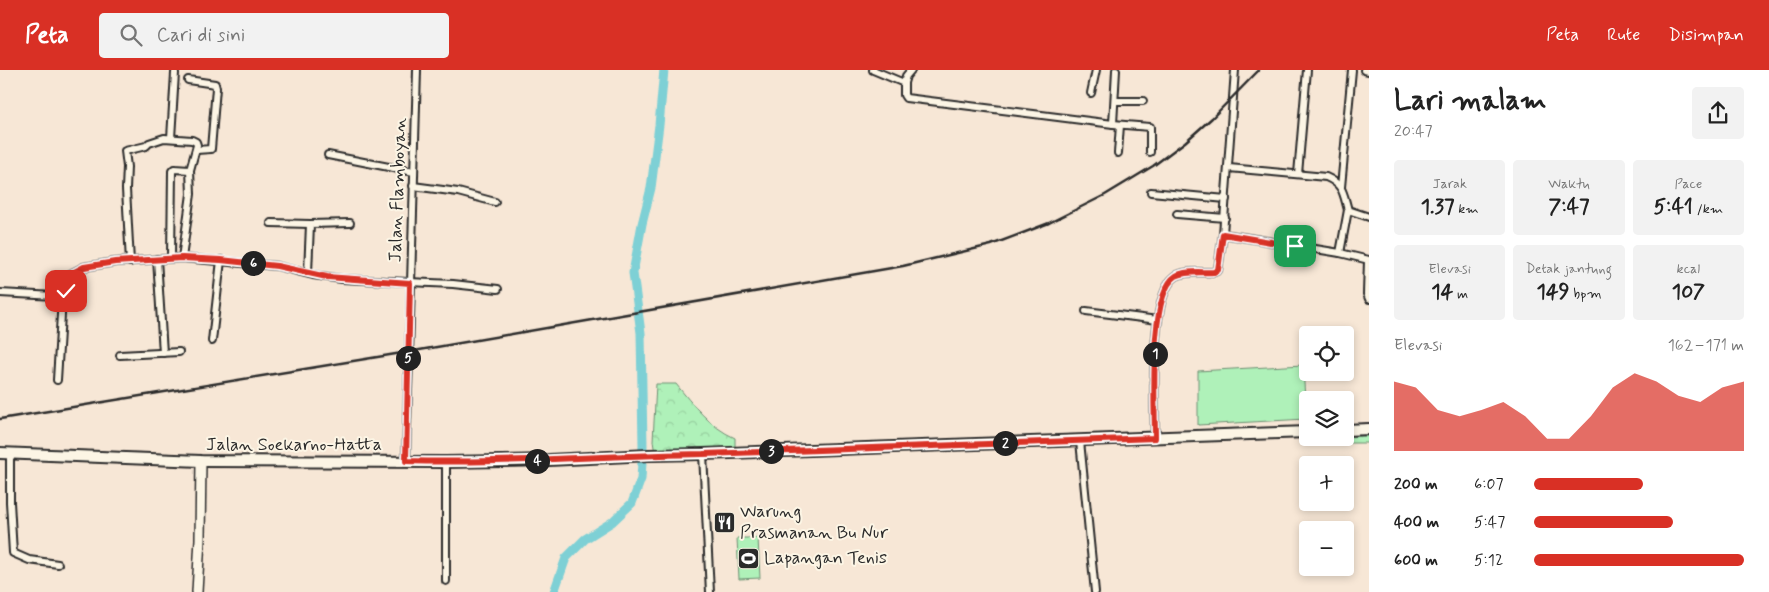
<!DOCTYPE html>
<html lang="id">
<meta charset="utf-8">
<style>
:root{--surface:#fff;--page:#f2f2f2;--text:#222;--muted:#767676;--accent:#d93025}
body{margin:0;font-family:Mynerve,sans-serif;background:var(--page);color:var(--text);height:100vh;display:flex;flex-direction:column;font-size:19px;white-space:nowrap}
*{box-sizing:border-box;margin:0}
p{font-size:16px;color:var(--muted)}
.icon{flex:none;width:28px;height:28px;fill:none;stroke:currentColor;stroke-width:2;stroke-linecap:round;stroke-linejoin:round}
.map{position:relative;flex:1;overflow:hidden}
.details{display:flex;flex-direction:column;background:var(--surface);width:400px}
.details>*{flex:none}
.buttons{position:absolute;left:1299px;top:256px;display:grid;gap:10px}
.buttons a{display:grid;place-items:center;width:55px;height:55px;border-radius:5px;background:var(--surface);box-shadow:0 2px 8px #0003;font-size:25px}
.pin{position:absolute;display:grid;place-items:center;width:42px;height:42px;color:#fff;margin:-21px;border-radius:10px;box-shadow:0 2px 8px #0006}
.km{position:absolute;width:25px;height:25px;margin:-12px;border-radius:50%;background:#222;color:#fff;font-size:14px;line-height:25px;text-align:center}
.round{display:grid;place-items:center;flex:none;width:52px;height:52px;border-radius:5px;background:var(--page)}
.summary{display:flex;align-items:center;justify-content:space-between;height:85px;padding:0 25px}
h1{font-size:28px;font-weight:700;line-height:38px}
.stats{display:grid;grid-template-columns:repeat(3,1fr);gap:8px;height:85px;padding:5px 25px}
.stats div{display:grid;align-content:center;border-radius:5px;background:var(--page);text-align:center}
.stats b{font-size:21px;font-weight:700}
.stats small{font-size:14px;font-weight:400}
.stats p{font-size:14px}
.chart{height:140px;padding:10px 25px}
.chart p{display:flex;justify-content:space-between}
.chart svg{width:100%;height:90px;margin-top:5px;fill:var(--accent);opacity:.7}
ul{padding:0 25px;list-style:none;font-size:16px}
li{display:grid;grid-template-columns:80px 60px 1fr;align-items:center;height:38px}
li i{height:12px;border-radius:6px;background:var(--accent)}
header{display:flex;align-items:center;gap:30px;box-sizing:border-box;height:70px;padding:0 25px;background:var(--accent);color:#fff}
header strong{font-size:24px}
nav{display:flex;gap:28px;margin-inline-start:auto;font-size:18px}
.search{width:350px;height:45px;background:var(--page);display:flex;align-items:center;gap:12px;box-sizing:border-box;padding:0 18px;border-radius:5px;color:var(--muted);font-size:19px}
main{display:flex;flex:1;min-height:0}
.map>svg:first-child{display:block}
.grass{fill:#aff1b9;stroke:#6d8e72}
.park{fill:url(#park-crowns);stroke:#6d8e72}
.lines{fill:none;stroke-linecap:round;stroke-linejoin:round}
.canal{stroke:#7ed0d5;stroke-width:9}
.street-casing{stroke:#2b2b2b;stroke-width:10}
.secondary-casing{stroke:#2b2b2b;stroke-width:12}
.primary-casing{stroke:#2b2b2b;stroke-width:14}
.street{stroke:#fcf5e5;stroke-width:6}
.secondary{stroke:#fcf5e5;stroke-width:9}
.primary{stroke:#fcf5e5;stroke-width:10}
.rail{stroke:#2b2b2b;stroke-width:2.5}
.route-casing{stroke:#fff;stroke-width:10}
.route{stroke:#d93025;stroke-width:6}
.labels{text-anchor:middle;dominant-baseline:central;stroke-width:4;stroke-linejoin:round;paint-order:stroke}
.street-label{font-size:18px;fill:#2b2b2b;stroke:#fcf5e5}
.poi-label{font-size:18px;fill:#2b2b2b;stroke:#fcf5e5;text-anchor:start}
</style>
<header>
<strong>Peta</strong>
<div class="search"><svg class="icon" aria-label="search" viewBox="0 0 24 24"><circle cx="10" cy="10" r="6"/><path d="M15 15l6 6"/></svg>Cari di sini</div>
<nav><a>Peta</a><a>Rute</a><a>Disimpan</a></nav>
</header>
<main>
<div class="map">
<svg width="1369" height="522" viewBox="0 0 1369 522">
<defs>
<pattern id="park-crowns" width="20" height="18" patternUnits="userSpaceOnUse" patternTransform="scale(1.25)"><rect width="20" height="18" fill="#aff1b9"/><path d="M2 6a3 3 0 1 1 6 0M12 15a3 3 0 1 1 6 0" fill="none" stroke="#97cf9f"/></pattern>
</defs>
<rect width="100%" height="100%" fill="#f7e7d6"/>
<filter id="ink" filterUnits="userSpaceOnUse"><feTurbulence type="fractalNoise" baseFrequency=".02" numOctaves="2"/><feDisplacementMap in="SourceGraphic" scale="10" xChannelSelector="R" yChannelSelector="G"/><feConvolveMatrix kernelMatrix="1 2 1 2 8 2 1 2 1" color-interpolation-filters="sRGB"/></filter>
<g filter="url(#ink)">
<!-- grass -->
<g class="grass">
<polygon points="1303,295 1306,349 1198,355 1198,301"/>
<polygon points="737,468 758,468 760,508 739,509"/>
</g>
<!-- park -->
<g class="park">
<path d="M656,314H676C693,335 710,357 735,368V383L655,384L653,371Z"/>
<polygon points="1345,366 1369,366 1369,373 1339,373 1339,368"/>
</g>
<g class="lines">
<!-- canal -->
<polyline class="canal" points="554,522 566,488 585,469 612,452 632,433 641,409 643,376 641,263 633,203 642,154 651,118 659,55 664,0"/>
<defs>
<g id="street">
<polyline points="873,0 904,13 904,25 906,28 1113,54 1116,0"/>
<polyline points="1235,0 1223,164 1340,183 1369,190"/>
<polyline points="1364,0 1369,1"/>
<polyline points="188,10 215,14 216,18 211,79 196,80"/>
<polyline points="904,13 906,6 911,0"/>
<polyline points="1091,23 1096,0"/>
<polyline points="1115,31 1143,31"/>
<polyline points="1113,54 1150,57 1150,82"/>
<polyline points="171,68 175,3"/>
<polyline points="1118,83 1120,55"/>
<polyline points="328,85 414,102"/>
<path d="M1229,98L1326,107C1344,115 1343,123 1348,140L1369,147"/>
<polyline points="1298,104 1307,0"/>
<polyline points="413,116 458,122 495,132"/>
<polyline points="1341,117 1352,0"/>
<polyline points="1151,122 1226,129"/>
<polyline points="1177,144 1225,148"/>
<polyline points="271,153 310,154"/>
<polyline points="1340,183 1348,140"/>
<polyline points="171,188 172,101 174,99 190,100"/>
<polyline points="157,189 163,283"/>
<polyline points="1368,190 1367,224 1369,229"/>
<polyline points="130,192 126,119 127,97 125,81 146,76 149,73 164,68 192,70 196,72 197,75 190,100 191,124 182,188"/>
<polyline points="308,203 310,154 350,153"/>
<polyline points="0,223 55,226 62,228 67,218 67,206 84,197 115,192 182,188 277,196 313,205 342,209 453,214 498,219"/>
<polyline points="1086,241 1158,250"/>
<polyline points="212,271 221,190"/>
<polyline points="120,285 179,282"/>
<polyline points="57,310 62,228"/>
<path d="M1155,368C1155,337 1148,223 1176,206C1186,200 1203,203 1214,202L1218,200L1223,164"/>
<polyline points="1080,371 1095,522"/>
<polyline points="10,384 10,432 13,483 29,490 58,494"/>
<polyline points="703,384 710,522"/>
<polyline points="406,391 417,0"/>
<polyline points="446,392 446,511"/>
</g>
<polyline id="secondary" points="197,522 200,469 201,391"/>
<g id="primary">
<polyline points="1345,360 1369,359"/>
<polyline points="0,383 201,391 446,392 549,390 649,385 703,384 1308,362"/>
</g>
</defs>
<!-- street casing -->
<use href="#street" class="street-casing"/>
<!-- secondary casing -->
<use href="#secondary" class="secondary-casing"/>
<!-- primary casing -->
<use href="#primary" class="primary-casing"/>
<!-- street -->
<use href="#street" class="street"/>
<!-- secondary -->
<use href="#secondary" class="secondary"/>
<!-- primary -->
<use href="#primary" class="primary"/>
<!-- rail -->
<polyline class="rail" points="0,349 408,282 903,196 991,175 1049,153 1105,125 1153,96 1185,72 1212,48 1259,0"/>
</g>
</g>
<g class="lines" filter="url(#ink)">
<defs>
<path id="route" d="M66,221L67,206L84,197L115,192L182,188L221,190L277,196L327,207L410,213L406,391C505,394 604,385 703,384L1155,368C1155,337 1148,223 1176,206C1186,200 1203,203 1214,202L1218,200L1223,164L1295,176"/>
</defs>
<!-- route casing -->
<use href="#route" class="route-casing"/>
<!-- route -->
<use href="#route" class="route"/>
</g>
<!-- icons -->
<defs>
<symbol id="restaurant-square" viewBox="-11 -11 22 22"><rect x="-9" y="-9" width="18" height="18" rx="4" fill="#2b2b2b" stroke="#fcf5e5"/><path d="M-5-6h1v4h1v-4h1v4h1v-4h1v5L-1.5 .5V6h-2V.5L-5-1ZM5-6V6H3V1.5H1.5Q1.5-4 5-6Z" fill="#fff"/></symbol>
<symbol id="stadium-square" viewBox="-11 -11 22 22"><rect x="-9" y="-9" width="18" height="18" rx="4" fill="#2b2b2b" stroke="#fcf5e5"/><path d="M0-5a6.5 5 0 1 0 0 10a6.5 5 0 1 0 0-10ZM-3.5-1.8h7v3.6h-7Z" fill="#fff"/></symbol>
</defs>
<g fill-rule="evenodd">
<use href="#restaurant-square" x="712" y="440" width="25" height="25"/>
<use href="#stadium-square" x="736" y="476" width="25" height="25"/>
</g>
<g class="labels">
<!-- street labels -->
<g class="street-label">
<text transform="translate(398 120) rotate(-88)">Jalan Flamboyan</text>
<text x="294" y="375">Jalan Soekarno-Hatta</text>
</g>
<!-- poi labels -->
<g class="poi-label">
<text x="740" y="442">Warung<tspan x="740" dy="21">Prasmanan Bu Nur</tspan></text>
<text x="764" y="488">Lapangan Tenis</text>
</g>
</g>
</svg>
<div class="buttons">
<a><svg class="icon" aria-label="locate" viewBox="0 0 24 24"><circle cx="12" cy="12" r="6"/><path d="M12 2v4M12 18v4M2 12h4M18 12h4"/></svg></a>
<a><svg class="icon" aria-label="layers" viewBox="0 0 24 24"><path d="M12 4l9 5-9 5-9-5zM3 14l9 5 9-5"/></svg></a>
<a>+</a>
<a>−</a>
</div>
<div class="pin" style="left:1295px;top:176px;background:#1e9e55"><svg class="icon" aria-label="arrive" viewBox="0 0 24 24"><path d="M6 21V4h12l-3 4 3 4H6"/></svg></div>
<div class="pin" style="left:66px;top:221px;background:#d93025"><svg class="icon" aria-label="check" viewBox="0 0 24 24"><path d="M5 12l5 5 9-10"/></svg></div>
<b class="km" style="left:1155px;top:284px">1</b>
<b class="km" style="left:1005px;top:373px">2</b>
<b class="km" style="left:771px;top:381px">3</b>
<b class="km" style="left:537px;top:391px">4</b>
<b class="km" style="left:408px;top:288px">5</b>
<b class="km" style="left:253px;top:193px">6</b>
</div>
<section class="details">
<div class="summary"><div><h1>Lari malam</h1><p>20:47</p></div><a class="round"><svg class="icon" aria-label="share" viewBox="0 0 24 24"><path d="M12 15V3M7 8l5-5 5 5M5 13v7h14v-7"/></svg></a></div>
<div class="stats">
<div><p>Jarak</p><b>1.37<small> km</small></b></div>
<div><p>Waktu</p><b>7:47</b></div>
<div><p>Pace</p><b>5:41<small> /km</small></b></div>
</div>
<div class="stats">
<div><p>Elevasi</p><b>14<small> m</small></b></div>
<div><p>Detak jantung</p><b>149<small> bpm</small></b></div>
<div><p>kcal</p><b>107</b></div>
</div>
<div class="chart"><p><span>Elevasi</span>162–171 m</p>
<svg viewBox="0 0 160 44" preserveAspectRatio="none"><path d="M0 44V10L10 13L20 24L30 27L40 24L50 20L60 27L70 38L80 38L90 27L100 13L110 6L120 10L130 17L140 20L150 13L160 10V44z"/></svg>
</div>
<ul>
<li><b>200 m</b>6:07<i style="width:52%"></i></li>
<li><b>400 m</b>5:47<i style="width:66%"></i></li>
<li><b>600 m</b>5:12<i style="width:100%"></i></li>
</ul>
</section>
</main>
